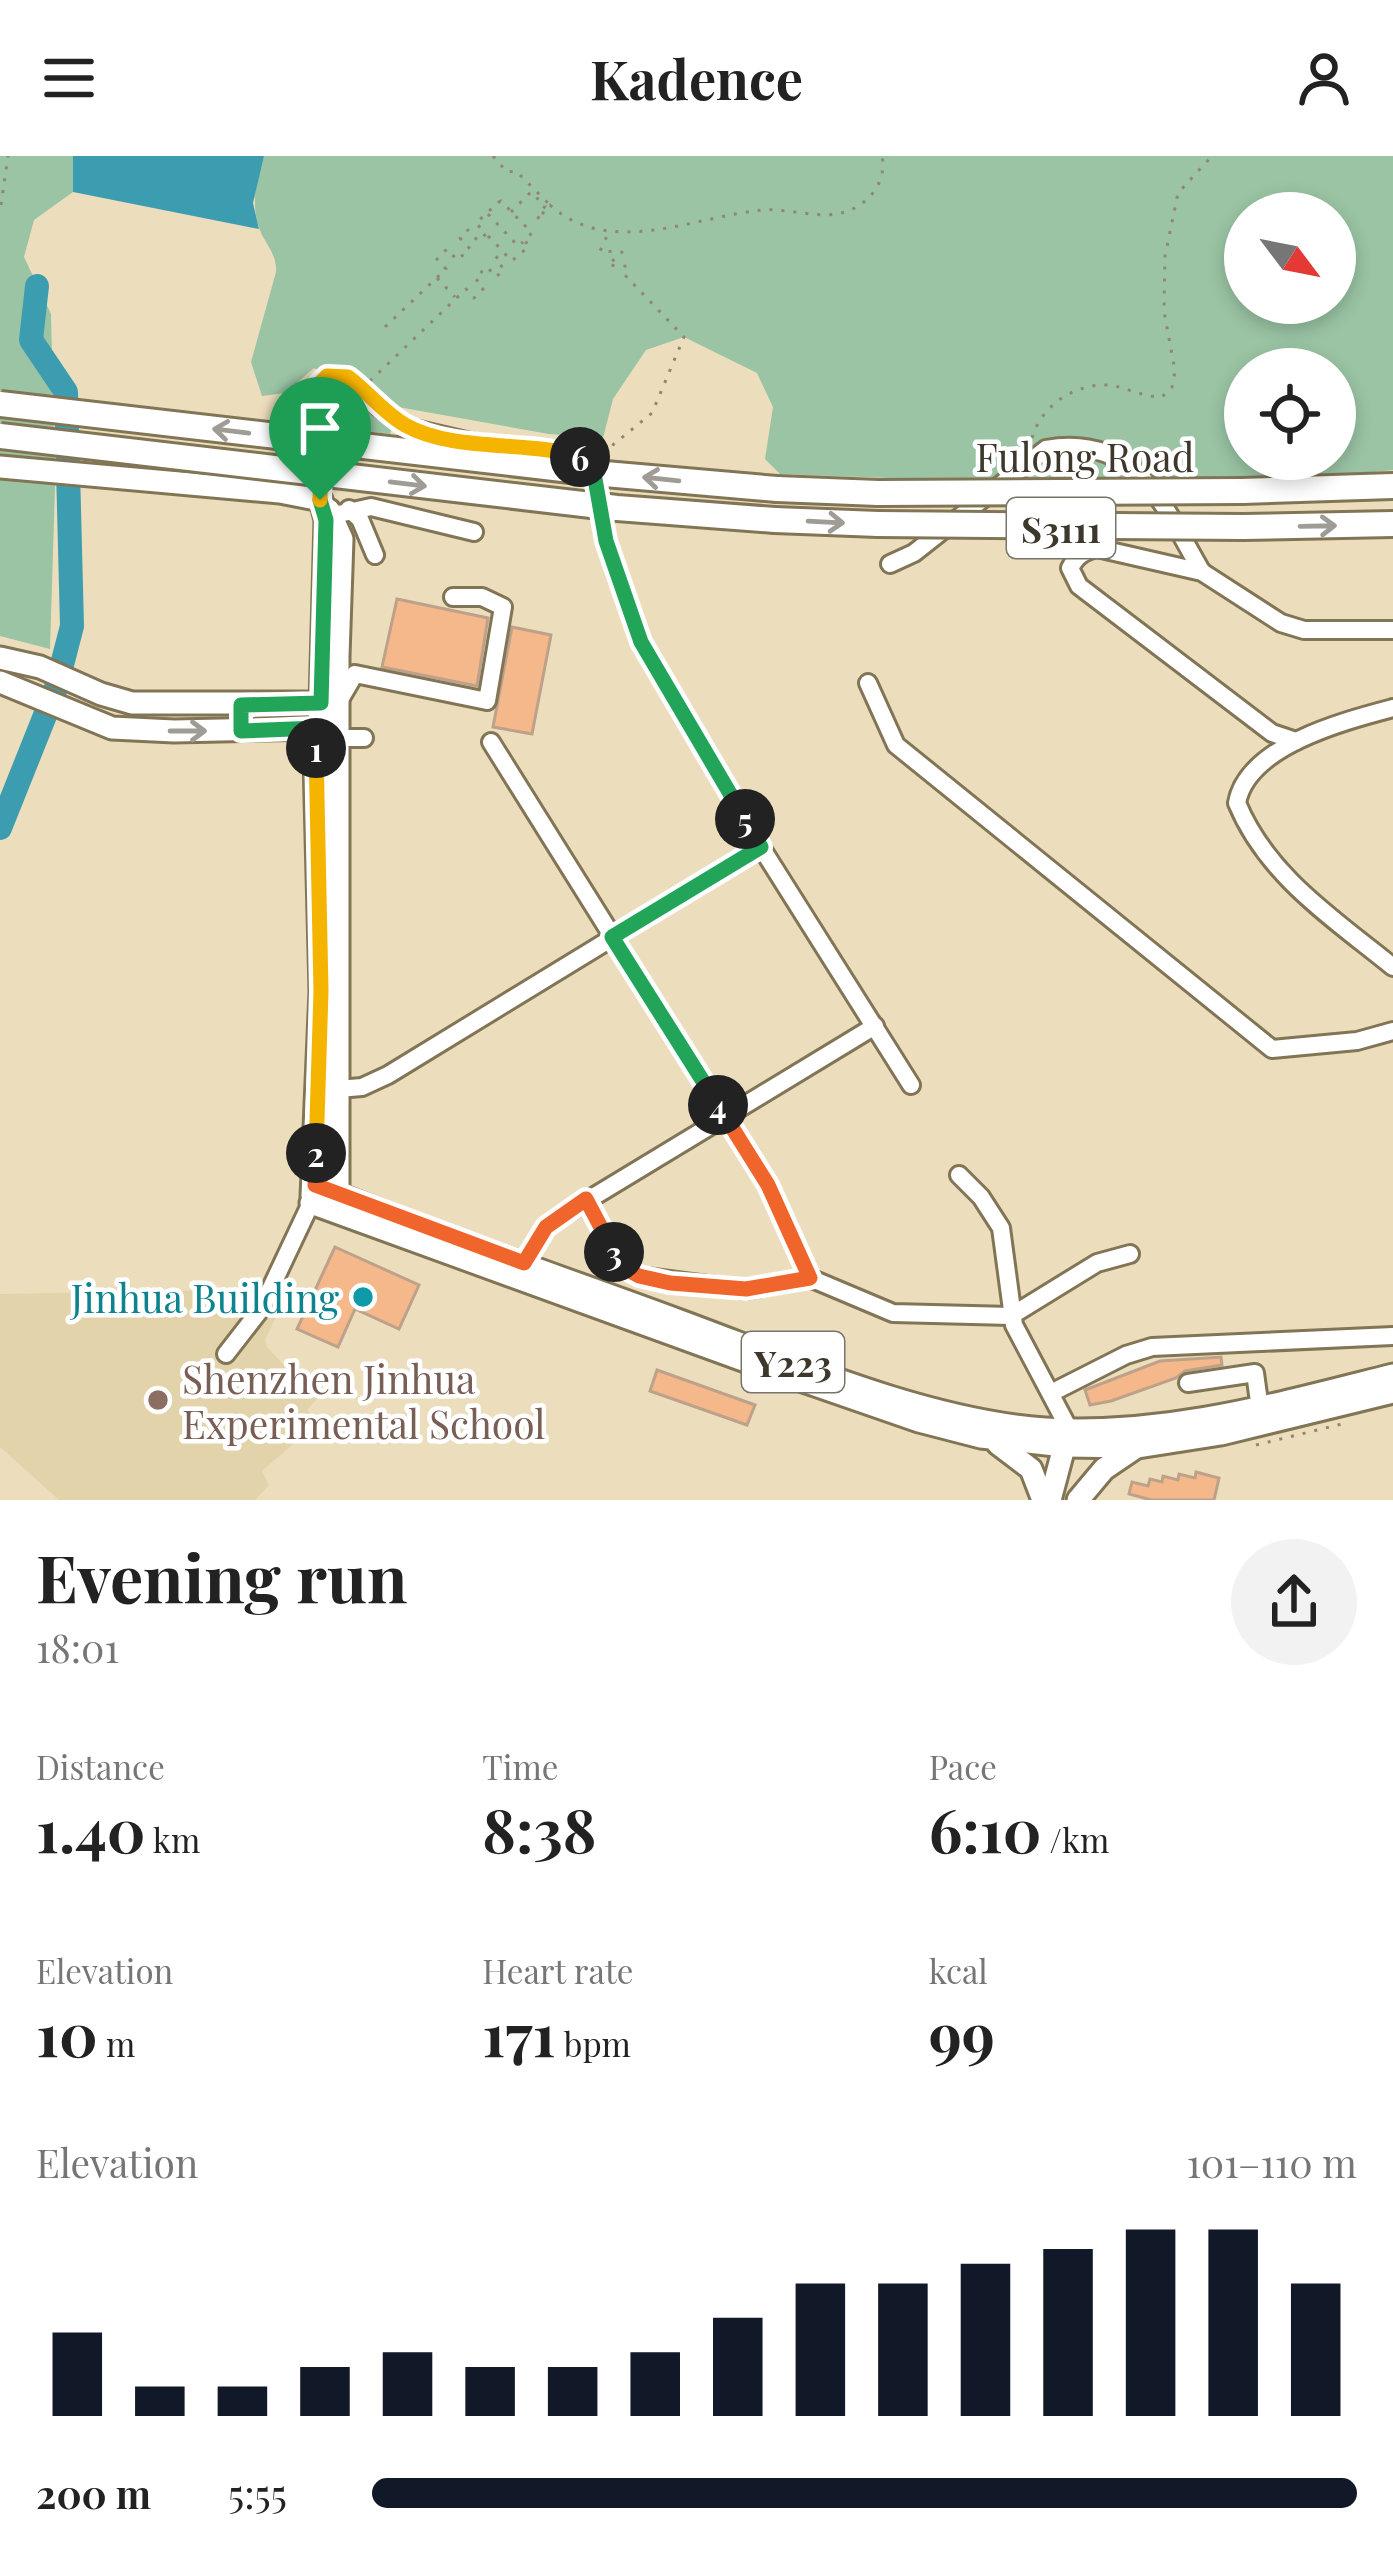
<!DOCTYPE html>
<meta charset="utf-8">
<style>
:root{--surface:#fff;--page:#f2f2f2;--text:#222;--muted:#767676;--accent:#111827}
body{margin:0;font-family:"Playfair Display",serif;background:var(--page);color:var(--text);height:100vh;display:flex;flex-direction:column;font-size:45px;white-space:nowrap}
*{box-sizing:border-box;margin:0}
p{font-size:39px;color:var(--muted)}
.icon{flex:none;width:66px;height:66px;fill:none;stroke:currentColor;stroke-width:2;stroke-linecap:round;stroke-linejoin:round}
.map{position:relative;height:1344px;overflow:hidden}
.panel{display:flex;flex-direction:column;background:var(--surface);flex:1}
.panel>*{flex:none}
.needle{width:78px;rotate:122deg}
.controls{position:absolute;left:1224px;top:36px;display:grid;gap:24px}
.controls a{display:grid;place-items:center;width:132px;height:132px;border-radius:50%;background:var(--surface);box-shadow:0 6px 18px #0003;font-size:60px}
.pin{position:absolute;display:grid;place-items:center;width:102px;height:102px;color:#fff;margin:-123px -51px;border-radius:50% 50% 50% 0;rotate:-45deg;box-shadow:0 0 12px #0007}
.pin .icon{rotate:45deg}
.km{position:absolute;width:60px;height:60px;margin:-30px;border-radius:50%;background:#222;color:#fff;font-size:33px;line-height:60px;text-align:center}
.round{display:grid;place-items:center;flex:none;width:126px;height:126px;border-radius:63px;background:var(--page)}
.headline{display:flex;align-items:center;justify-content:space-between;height:204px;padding:0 36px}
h1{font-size:66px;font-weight:700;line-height:90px}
.metrics{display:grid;grid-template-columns:repeat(3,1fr);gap:18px;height:204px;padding:12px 36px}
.metrics div{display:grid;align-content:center}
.metrics b{font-size:60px;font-weight:700}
.metrics small{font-size:33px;font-weight:400}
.metrics p{font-size:33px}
.chart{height:336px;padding:24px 36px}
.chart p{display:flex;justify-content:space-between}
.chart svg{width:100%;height:216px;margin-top:12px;stroke:var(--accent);stroke-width:6}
ul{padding:0 36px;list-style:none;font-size:39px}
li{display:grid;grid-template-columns:192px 144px 1fr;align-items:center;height:90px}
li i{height:30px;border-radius:15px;background:var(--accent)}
header{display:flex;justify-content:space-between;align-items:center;height:156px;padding:0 36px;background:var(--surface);font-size:54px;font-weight:700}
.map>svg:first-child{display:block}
.built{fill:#e3d3ab}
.green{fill:#9ac4a4;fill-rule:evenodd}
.water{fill:#3d9db0}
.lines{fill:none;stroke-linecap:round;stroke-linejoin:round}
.river{stroke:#3d9db0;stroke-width:24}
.building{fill:#f4b88a;stroke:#bea18b;stroke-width:3}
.minor-casing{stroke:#817556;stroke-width:22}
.major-casing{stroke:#817556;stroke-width:27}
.highway-casing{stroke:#817556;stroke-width:30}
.path{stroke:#908771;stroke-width:3;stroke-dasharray:3 9;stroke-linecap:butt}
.minor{stroke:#fff;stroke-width:16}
.major{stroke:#fff;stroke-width:21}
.highway{stroke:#fff;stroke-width:24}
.highway-bridge-casing{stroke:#817556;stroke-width:30;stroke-linecap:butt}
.highway-bridge{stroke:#fff;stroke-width:24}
.oneway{stroke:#9e9c95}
.split-1-casing{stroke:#fff;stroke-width:24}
.split-2-casing{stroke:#fff;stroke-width:24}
.split-3-casing{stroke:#fff;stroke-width:24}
.split-4-casing{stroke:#fff;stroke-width:24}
.split-5-casing{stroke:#fff;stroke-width:24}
.split-6-casing{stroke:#fff;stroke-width:24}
.split-7-casing{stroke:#fff;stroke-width:24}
.split-1{stroke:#22a559;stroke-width:15}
.split-2{stroke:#f5b400;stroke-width:15}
.split-3{stroke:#f0652b;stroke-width:15}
.split-4{stroke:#f0652b;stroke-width:15}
.split-5{stroke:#22a559;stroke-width:15}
.split-6{stroke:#22a559;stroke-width:15}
.split-7{stroke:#f5b400;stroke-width:15}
.culture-dot{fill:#0f9aa8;stroke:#fff;stroke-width:4.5}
.education-dot{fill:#8d6e63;stroke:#fff;stroke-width:4.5}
.labels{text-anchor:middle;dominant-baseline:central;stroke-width:9;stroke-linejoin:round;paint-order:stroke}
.shield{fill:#fff;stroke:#77746b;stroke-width:3}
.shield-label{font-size:36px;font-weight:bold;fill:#3d382b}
.street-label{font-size:39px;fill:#3d382b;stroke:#fff}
.culture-label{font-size:39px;fill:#0d838f;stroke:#fff;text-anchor:end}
.education-label{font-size:39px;fill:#785e54;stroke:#fff;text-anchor:start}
</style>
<header><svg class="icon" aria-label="menu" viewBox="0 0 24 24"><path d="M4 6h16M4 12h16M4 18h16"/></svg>Kadence<svg class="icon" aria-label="person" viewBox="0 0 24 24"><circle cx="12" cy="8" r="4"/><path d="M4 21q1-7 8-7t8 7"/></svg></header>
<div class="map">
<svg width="1393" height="1344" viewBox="0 0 1393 1344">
<rect width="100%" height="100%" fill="#ecdebd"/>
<!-- built -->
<polygon class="built" points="224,1134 276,1161 265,1184 267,1191 294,1220 324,1235 307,1254 319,1266 262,1315 269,1329 255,1344 59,1344 0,1291 0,1138"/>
<!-- green -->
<g class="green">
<polygon points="0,0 73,0 73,36 34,64 24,101 51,158 55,331 50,493 0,480"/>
<path d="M264,0H1393V314L1337,320L973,325L780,318L765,303L773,251L757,217L684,181L646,194L613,243L603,282L549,278L398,251L390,278L340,272L343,243L337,223L314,212L285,237L262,240L251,206L276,116C277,101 269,92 262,79C250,52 255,27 264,0ZM1245,57H1335V147H1245ZM1245,213H1335V303H1245Z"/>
</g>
<!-- water -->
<polygon class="water" points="73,0 264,0 253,47 259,73 73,36"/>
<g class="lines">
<!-- river -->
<polyline class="river" points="0,672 56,532 72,470 66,236 31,184 37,130"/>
</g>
<!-- building -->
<g class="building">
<polygon points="397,443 488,462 477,530 382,511"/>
<polygon points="512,471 551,479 532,578 493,571"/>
<polygon points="335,1091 419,1129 399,1173 355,1153 338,1191 297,1173"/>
<polygon points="1221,1201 1222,1209 1185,1215 1176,1222 1111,1245 1090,1249 1085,1234 1160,1205"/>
<polygon points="657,1214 755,1249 747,1269 650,1235"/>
<polygon points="1196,1316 1219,1322 1214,1344 1151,1344 1129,1338 1132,1326 1148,1330 1150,1323 1162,1326 1163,1320 1178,1324 1179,1318 1195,1322"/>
</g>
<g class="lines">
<defs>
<g id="minor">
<path d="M321,344C320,308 332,260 320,227L327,221H348L379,251L410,272L492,291L569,298L592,306L606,385L641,486L761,691L911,929"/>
<polyline points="349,353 360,363 375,399"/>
<polyline points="334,359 371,351 474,376"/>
<path d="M890,408L914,397L1046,293C1137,277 1164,351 1202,416"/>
<polyline points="868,527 896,589 1272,893 1357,885 1393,875"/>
<polyline points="338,547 355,518 487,545 503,451 482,441 453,441"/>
<path d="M1393,552C1344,565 1247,590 1237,647C1267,720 1334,763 1393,811"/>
<polyline points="338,582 364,582"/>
<path d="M1296,585L1272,577L1079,430L1070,412C1077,399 1083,396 1097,392L1202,416L1281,467L1304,474H1393"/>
<polyline points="491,586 768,1029 810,1122"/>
<polyline points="338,933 362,931 388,919 761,691"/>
<polyline points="959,1019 981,1041 1001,1072 1014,1169 1069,1273"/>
<polyline points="586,1043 624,1112 639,1120 746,1134 810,1122 893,1157 1011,1160 1097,1107 1130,1098"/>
<polyline points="524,1107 546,1071 565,1058 875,870"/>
<polyline points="226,1198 261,1153 311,1047"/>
<polyline points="1188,1227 1255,1217 1260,1253"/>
<polyline points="1051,1237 1126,1199 1152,1191 1393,1180"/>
</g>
<g id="major">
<polyline points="0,311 280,336 321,344"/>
<polyline points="329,354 342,383 338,500 338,1039"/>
<polyline points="0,502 40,511 101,538 132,547 331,547"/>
<polyline points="0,526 112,572 174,575 317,572 326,562"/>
<path d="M315,1029C435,1079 559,1120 680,1165C791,1206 927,1265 1045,1273C1166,1280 1277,1248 1393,1219"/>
<polyline points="312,1040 321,835 315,604 321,547 326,364 321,344"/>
<polyline points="311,1047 754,1208 919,1265 981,1281 1064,1290 1138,1291 1221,1278 1393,1236"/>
<polyline points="998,1288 1031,1313 1043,1344"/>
<polyline points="1050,1344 1067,1280"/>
<polyline points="1078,1344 1104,1313 1135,1292"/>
</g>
<g id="highway">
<polyline points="777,333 878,337"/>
<polyline points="1242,335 1393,330"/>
<polyline points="775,364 878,368"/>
<polyline points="1243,371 1393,368"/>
</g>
</defs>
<!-- minor casing -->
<use href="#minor" class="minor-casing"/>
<!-- major casing -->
<use href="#major" class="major-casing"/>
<!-- highway casing -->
<use href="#highway" class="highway-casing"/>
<!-- path -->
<g class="path">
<polyline points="493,0 507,16 516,15 548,47"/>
<polyline points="1,49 8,0"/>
<path d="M511,56L531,36L545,50L537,64L550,49C610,103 695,60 763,54C789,52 820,64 845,56C870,48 887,25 882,0"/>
<polyline points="488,58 518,90 523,86"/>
<polyline points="488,80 502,94"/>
<polyline points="437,122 455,141"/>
<polyline points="385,171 446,113 437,103 447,93 457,104 470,93 460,82 468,74 478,85 486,78 476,67 501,44"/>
<polyline points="370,225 466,133 474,142 484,132 475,122 487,111 496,121 504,113 495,103 503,96 512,105 529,90 524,84 532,77 500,44"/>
<path d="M1032,282C1041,251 1071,229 1105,229C1123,229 1140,241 1162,241L1172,231L1175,215L1164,155L1165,100L1178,37L1212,0"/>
<polyline points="603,297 652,257 684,181 623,117 625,110 608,109 622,96 600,95 607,80"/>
<polyline points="1256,1289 1346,1267"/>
</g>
<!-- minor -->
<use href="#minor" class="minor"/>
<!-- major -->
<use href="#major" class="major"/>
<!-- highway -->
<use href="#highway" class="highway"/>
<defs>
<g id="highway-bridge">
<polyline points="0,248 605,318 777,333"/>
<polyline points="0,280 617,352 775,364"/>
<polyline points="878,337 1242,335"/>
<polyline points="878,368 1243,371"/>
</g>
</defs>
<!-- highway-bridge casing -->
<use href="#highway-bridge" class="highway-bridge-casing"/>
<!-- highway-bridge -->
<use href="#highway-bridge" class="highway-bridge"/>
</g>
<!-- one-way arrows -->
<defs><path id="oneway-shaft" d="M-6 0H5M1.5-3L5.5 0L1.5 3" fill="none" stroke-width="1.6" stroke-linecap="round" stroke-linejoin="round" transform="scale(3)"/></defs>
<g class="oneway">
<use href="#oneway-shaft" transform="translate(231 275) rotate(-173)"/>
<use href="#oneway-shaft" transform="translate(661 323) rotate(-174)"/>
<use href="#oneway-shaft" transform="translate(408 328) rotate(7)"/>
<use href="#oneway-shaft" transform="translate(826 366) rotate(3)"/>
<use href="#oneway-shaft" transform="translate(1318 370) rotate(-1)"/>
<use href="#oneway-shaft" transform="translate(188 575)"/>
</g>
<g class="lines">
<defs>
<polyline id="split-1" points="316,592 317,572 241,575 241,549 321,547 326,364 320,344"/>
<polyline id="split-2" points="316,592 321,835 316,997"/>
<polyline id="split-3" points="316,997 315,1029 524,1107 546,1071 586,1043 614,1096"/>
<polyline id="split-4" points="614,1096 624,1112 639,1120 670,1127 746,1133 810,1122 768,1029 718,949"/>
<polyline id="split-5" points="718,949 612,781 761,691 745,663"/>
<polyline id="split-6" points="580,301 592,306 606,385 641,486 745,663"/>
<path id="split-7" d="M320,344C320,308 332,260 320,227L327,220L348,221C368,236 383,256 405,269C455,297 529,284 580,301"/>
</defs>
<!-- split-1 casing -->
<use href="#split-1" class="split-1-casing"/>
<!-- split-2 casing -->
<use href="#split-2" class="split-2-casing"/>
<!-- split-3 casing -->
<use href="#split-3" class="split-3-casing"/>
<!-- split-4 casing -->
<use href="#split-4" class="split-4-casing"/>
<!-- split-5 casing -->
<use href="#split-5" class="split-5-casing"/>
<!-- split-6 casing -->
<use href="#split-6" class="split-6-casing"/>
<!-- split-7 casing -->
<use href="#split-7" class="split-7-casing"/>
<!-- split-1 -->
<use href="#split-1" class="split-1"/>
<!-- split-2 -->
<use href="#split-2" class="split-2"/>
<!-- split-3 -->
<use href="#split-3" class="split-3"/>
<!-- split-4 -->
<use href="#split-4" class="split-4"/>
<!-- split-5 -->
<use href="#split-5" class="split-5"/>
<!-- split-6 -->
<use href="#split-6" class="split-6"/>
<!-- split-7 -->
<use href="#split-7" class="split-7"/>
</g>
<!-- markers -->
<circle class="culture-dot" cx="363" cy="1141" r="12"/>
<circle class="education-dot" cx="158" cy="1244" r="12"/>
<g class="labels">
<!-- shield labels -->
<g class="shield">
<rect x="1007" y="342" width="108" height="60" rx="9"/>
<rect x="742" y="1176" width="102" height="60" rx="9"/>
</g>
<g class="shield-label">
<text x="1061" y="372">S3111</text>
<text x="793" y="1206">Y223</text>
</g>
<!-- street labels -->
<g class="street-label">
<text x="1085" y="300">Fulong Road</text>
</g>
<!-- culture labels -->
<g class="culture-label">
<text x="339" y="1141">Jinhua Building</text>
</g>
<!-- education labels -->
<g class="education-label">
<text x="182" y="1222">Shenzhen Jinhua<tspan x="182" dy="45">Experimental School</tspan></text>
</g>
</g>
</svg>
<div class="controls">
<a><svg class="needle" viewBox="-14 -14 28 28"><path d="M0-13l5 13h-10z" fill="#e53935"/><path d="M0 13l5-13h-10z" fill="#767676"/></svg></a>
<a><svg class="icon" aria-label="locate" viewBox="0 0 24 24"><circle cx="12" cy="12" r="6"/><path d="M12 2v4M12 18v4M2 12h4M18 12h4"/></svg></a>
</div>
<div class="pin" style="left:320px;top:344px;background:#1e9e55"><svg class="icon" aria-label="arrive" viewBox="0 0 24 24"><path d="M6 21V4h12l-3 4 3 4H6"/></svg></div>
<b class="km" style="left:316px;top:592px">1</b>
<b class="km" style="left:316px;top:997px">2</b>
<b class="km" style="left:614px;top:1096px">3</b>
<b class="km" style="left:718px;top:949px">4</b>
<b class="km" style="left:745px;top:663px">5</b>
<b class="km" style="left:580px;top:301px">6</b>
</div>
<section class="panel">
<div class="headline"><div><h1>Evening run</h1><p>18:01</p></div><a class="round"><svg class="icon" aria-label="share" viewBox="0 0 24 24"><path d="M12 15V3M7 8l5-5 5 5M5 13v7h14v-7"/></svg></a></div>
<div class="metrics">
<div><p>Distance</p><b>1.40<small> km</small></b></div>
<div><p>Time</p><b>8:38</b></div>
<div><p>Pace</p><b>6:10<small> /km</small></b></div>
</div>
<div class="metrics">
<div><p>Elevation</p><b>10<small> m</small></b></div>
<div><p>Heart rate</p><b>171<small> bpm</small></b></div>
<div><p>kcal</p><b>99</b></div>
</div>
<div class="chart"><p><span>Elevation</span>101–110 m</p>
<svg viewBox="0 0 160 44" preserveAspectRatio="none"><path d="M5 44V27M15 44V38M25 44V38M35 44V34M45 44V31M55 44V34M65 44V34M75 44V31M85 44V24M95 44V17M105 44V17M115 44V13M125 44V10M135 44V6M145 44V6M155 44V17"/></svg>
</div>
<ul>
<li><b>200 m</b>5:55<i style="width:100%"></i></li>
</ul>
</section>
